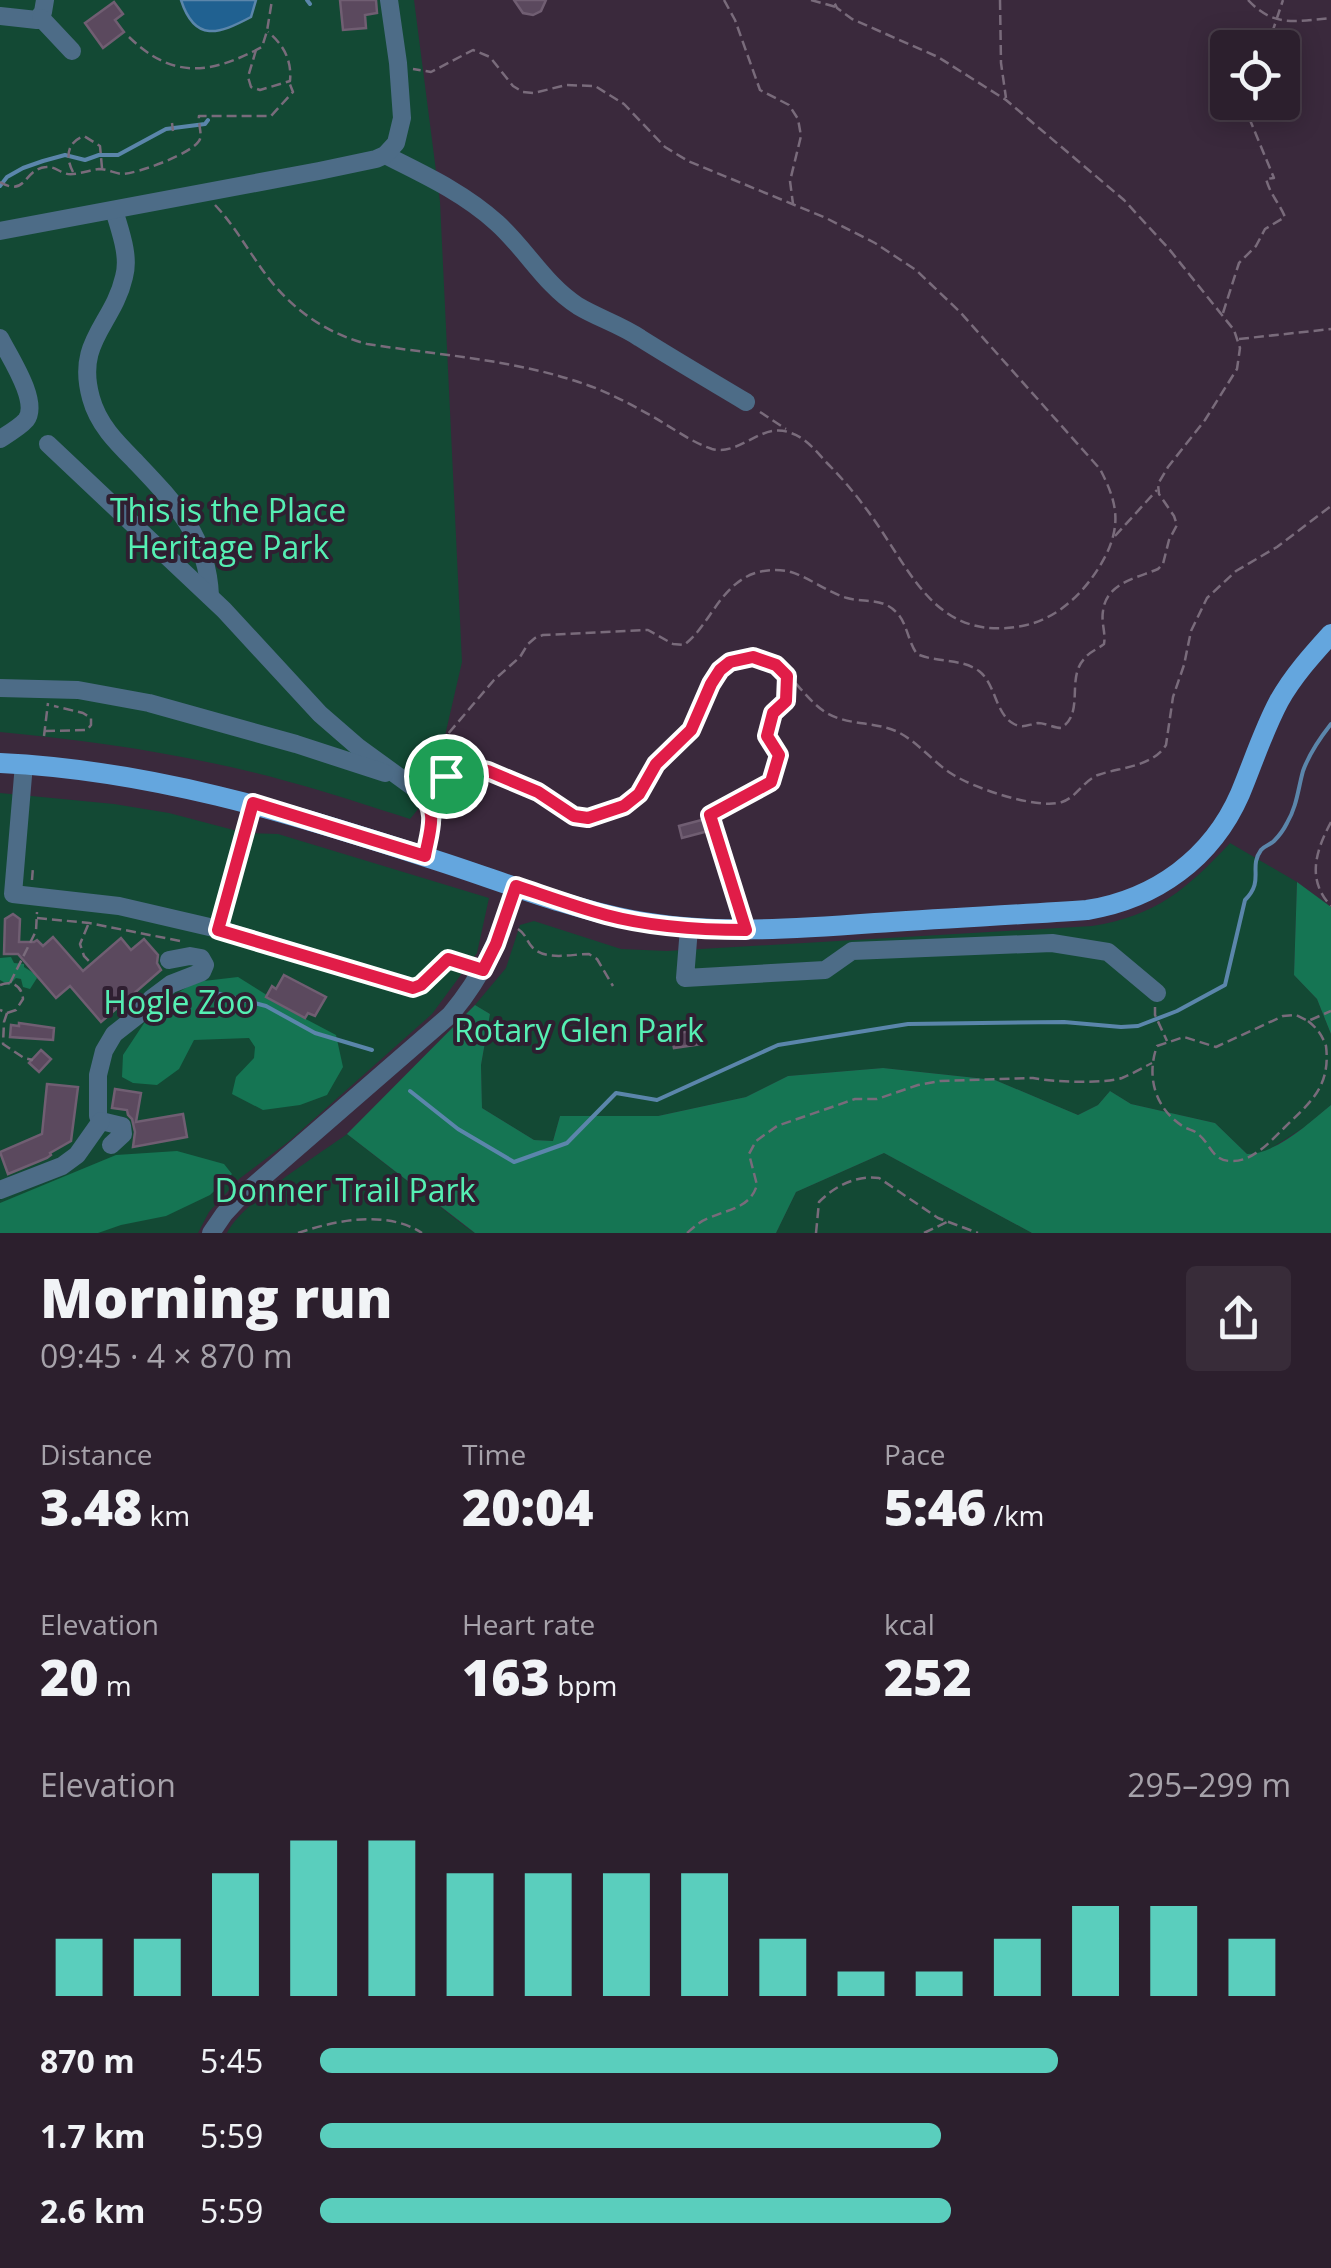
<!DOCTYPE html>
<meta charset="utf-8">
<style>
:root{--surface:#2c1f2d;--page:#382c39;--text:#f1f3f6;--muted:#a6a2aa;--line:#483d49;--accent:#5acebd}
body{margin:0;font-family:"Open Sans",sans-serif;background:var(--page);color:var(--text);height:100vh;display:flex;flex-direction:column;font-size:38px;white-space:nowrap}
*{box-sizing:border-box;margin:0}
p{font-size:32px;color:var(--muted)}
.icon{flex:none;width:55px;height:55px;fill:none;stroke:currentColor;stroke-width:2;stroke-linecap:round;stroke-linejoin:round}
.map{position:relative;height:1233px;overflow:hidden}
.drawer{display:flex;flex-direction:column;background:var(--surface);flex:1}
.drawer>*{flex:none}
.tools{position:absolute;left:1210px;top:30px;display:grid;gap:20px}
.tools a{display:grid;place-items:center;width:90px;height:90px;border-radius:10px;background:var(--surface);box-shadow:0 5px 25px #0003,0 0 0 2px var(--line);font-size:50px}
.pin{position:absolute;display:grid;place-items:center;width:85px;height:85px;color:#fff;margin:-42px;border:5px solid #fff;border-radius:50%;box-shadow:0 2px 10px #0007}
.round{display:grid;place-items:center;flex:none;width:105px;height:105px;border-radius:10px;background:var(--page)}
.overview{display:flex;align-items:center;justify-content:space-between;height:170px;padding:0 40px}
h1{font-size:55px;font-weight:800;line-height:75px}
.metrics{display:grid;grid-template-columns:repeat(3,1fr);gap:15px;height:170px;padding:10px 40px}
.metrics div{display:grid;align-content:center}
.metrics b{font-size:50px;font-weight:800}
.metrics small{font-size:28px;font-weight:400}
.metrics p{font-size:28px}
.chart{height:280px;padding:20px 40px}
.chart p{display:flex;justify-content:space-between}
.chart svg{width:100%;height:180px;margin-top:10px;stroke:var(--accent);stroke-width:6}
ul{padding:0 40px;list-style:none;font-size:32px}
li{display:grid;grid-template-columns:160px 120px 1fr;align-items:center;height:75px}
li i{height:25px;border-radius:12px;background:var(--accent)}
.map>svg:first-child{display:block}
.green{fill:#134934}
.forest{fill:#157553}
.water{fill:#206191;stroke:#5b86ab;stroke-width:2.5}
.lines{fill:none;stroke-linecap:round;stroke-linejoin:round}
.stream{stroke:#5b86ab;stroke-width:4}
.building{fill:#5b495e;stroke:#705e72;stroke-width:2.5}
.path{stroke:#796b7b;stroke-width:2.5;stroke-dasharray:10 5;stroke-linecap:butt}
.minor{stroke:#4d6c87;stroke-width:18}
.major{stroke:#64a6de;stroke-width:20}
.route-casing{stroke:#fff;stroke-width:20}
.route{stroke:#e11d48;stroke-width:12}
.labels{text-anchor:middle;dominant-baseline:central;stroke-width:8;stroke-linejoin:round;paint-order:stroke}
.park-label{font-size:32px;fill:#55efb3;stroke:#2f1f31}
</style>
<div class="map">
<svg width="1331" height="1233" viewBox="0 0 1331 1233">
<rect width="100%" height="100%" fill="#3a293c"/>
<!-- green -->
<g class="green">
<path d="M0,0H414L440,202L462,662L432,792L410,819C369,806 328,792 286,781C192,755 96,741 0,732Z"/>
<polygon points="0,793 114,804 169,813 245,833 278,834 489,898 477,953 432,1014 288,1142 239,1179 209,1212 198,1233 0,1233"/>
<path d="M1230,843L1297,882L1294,975L1317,999L1331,1034V1105L1306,1126L1262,1154H1247L1215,1123L1131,1104L1110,1091L1098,1105L1078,1115L995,1080L883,1068L788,1076L746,1097L658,1116H560L553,1141L534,1140L482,1108L481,1065L490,1014L475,1005L506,968L520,925L534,921L621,949L667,951L1092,926C1156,916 1187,889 1230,843Z"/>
<path d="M347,1134L466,1227L475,1233H227C241,1203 318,1155 347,1134Z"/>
<polygon points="884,1153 1032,1233 776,1233 796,1192"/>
</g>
<!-- forest -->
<g class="forest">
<polygon points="1297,882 1331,907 1331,1034 1317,999 1294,975"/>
<polygon points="11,957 14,963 24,964 24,967 35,974 37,978 30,989 23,987 21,979 16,978 9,985 0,980 0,958"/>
<polygon points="238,977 300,1016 336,1035 343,1067 327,1095 300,1105 263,1110 232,1094 236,1077 254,1058 255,1047 249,1038 194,1040 179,1069 157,1085 133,1083 122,1077 123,1055 154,1008 195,982"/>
<path d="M475,1005L490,1014L481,1065L482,1108L534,1140L553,1141L560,1116H658L746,1097L788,1076L883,1068L995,1080L1078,1115L1098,1105L1110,1091L1131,1104L1215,1123L1247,1154C1276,1154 1309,1123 1331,1105V1233H1032L884,1153L796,1192L776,1233H475L347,1134Z"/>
<polygon points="177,1151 224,1164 232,1174 210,1195 166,1216 121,1225 98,1233 0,1233 0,1203 116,1155"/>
</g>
<!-- water -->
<path class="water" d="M181,0H256L251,17C219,34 195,43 181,0Z"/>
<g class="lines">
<!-- stream -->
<g class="stream">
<polyline points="307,0 310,4"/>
<polyline points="0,186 7,177 23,168 43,161 65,155 85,160 99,155 118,155 166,129 205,124 208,120"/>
<polyline points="200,989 266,1006 315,1033 372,1050"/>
<path d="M410,1091L458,1129L514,1162L567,1143L616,1093L657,1100L778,1045L908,1024L1064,1022L1121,1027L1138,1026L1177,1011L1225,985L1245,900C1265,880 1248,868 1261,850C1264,846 1270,845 1274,841C1279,836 1284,829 1287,823C1297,806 1298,789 1303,771C1309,754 1320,738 1331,724"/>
</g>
</g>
<!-- building -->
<g class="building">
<polygon points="340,0 376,0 377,13 365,15 366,28 343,30"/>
<polygon points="514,0 546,0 541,11 533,15 523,13"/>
<polygon points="114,2 123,14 115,20 124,32 103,48 85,23"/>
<polygon points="709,818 712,830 682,838 679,826"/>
<polygon points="13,914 20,919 19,942 34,942 37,940 43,946 53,937 83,971 121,938 131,950 144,939 158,955 157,963 161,970 101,1022 70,986 56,998 18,954 4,954 5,919"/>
<polygon points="284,975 326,997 315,1016 308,1013 305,1018 266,997 272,986 276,989"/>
<polygon points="19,1023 54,1028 53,1040 10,1037 11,1025 19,1026"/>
<polygon points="699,1030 702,1044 674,1048 671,1034"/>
<polygon points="41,1050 51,1059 39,1072 29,1063"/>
<polygon points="47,1084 78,1087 71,1141 50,1153 51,1155 47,1158 8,1174 0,1152 42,1134"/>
<polygon points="115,1089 141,1093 136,1122 183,1114 187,1137 133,1147 135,1132 132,1119 128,1115 127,1110 112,1108"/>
</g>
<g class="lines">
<!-- path -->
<g class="path">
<polyline points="724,0 735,20 760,90 789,105 798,119 801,136 790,181 793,204"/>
<polyline points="811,0 836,7"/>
<polyline points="1000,0 1001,63 1006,98"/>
<path d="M1248,0C1274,28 1297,21 1331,18"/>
<path d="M129,37C173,80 211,74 262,47L267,31L272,0"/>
<polyline points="1257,48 1259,37 1265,35 1270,39 1283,0"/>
<path d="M256,50L248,77L251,87L260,90L290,81C292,61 284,45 268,32"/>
<polyline points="172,123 173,131"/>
<path d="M73,172C65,157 67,142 84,136L100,146L102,168"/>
<path d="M0,182C27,198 23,169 46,167C55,166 60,173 68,174C78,175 89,170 99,169C107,169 114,173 122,174C136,174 195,153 200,139C202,133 198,123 199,116H271L293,92L289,82"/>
<path d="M215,205C232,223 243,242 257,262C284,303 319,331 367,344C445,356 524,360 598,389C621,399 644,411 665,424C680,433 696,444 712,449C741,456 762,421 791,433C806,438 816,451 826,462C848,484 866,507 883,533C919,588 945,640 1022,626C1060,619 1089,588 1106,555C1122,522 1116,500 1100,469L960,312L916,270L875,243L826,218L688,161L665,147L624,104L595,86L566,85L534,93L523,92L513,86L490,57L473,50L431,72L413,69"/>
<path d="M1223,313L1239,263L1256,246L1265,229L1285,217C1278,201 1271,196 1266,179L1274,178L1250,120L1240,102"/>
<polyline points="1239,339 1331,329"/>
<polyline points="760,412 786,429"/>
<polyline points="1115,536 1157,490"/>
<polyline points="45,731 87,730 91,725 91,718 83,713 54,706"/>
<polyline points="44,736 48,703"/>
<path d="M447,776C454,773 462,768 470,767C485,766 532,788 546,797C561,806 569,816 588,818C602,813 619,810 631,802C644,792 647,776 656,764C666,749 684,742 694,726C708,701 710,661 746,657C783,654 799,695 825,712C847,726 875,721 898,732C919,743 933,762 952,774C973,788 1038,810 1062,802C1077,797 1083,781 1098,775C1121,767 1152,767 1166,745L1173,697L1184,665L1191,631L1207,598L1236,571L1277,547L1331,506"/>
<path d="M435,784L446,777L440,749L447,735L494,680L520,657L528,644L535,638L543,635L648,630L673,644L684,645C708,627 717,593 746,577C758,570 777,568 791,572C810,578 827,592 847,598C864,603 883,597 897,613C907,623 908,642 917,654C937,663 961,658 979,671C996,684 995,714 1014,724C1024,729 1029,724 1038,723C1045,723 1054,728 1061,728C1085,713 1066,679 1084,659C1089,652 1098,649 1104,644C1106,633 1101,623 1103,611C1106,583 1137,578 1158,569L1163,564L1169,540L1177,525L1174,516L1159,494L1158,484L1168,467L1205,420L1237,369L1240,348L1234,330L1169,249L1124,200L1006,100L938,57L852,19L837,8L833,0"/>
<path d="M1331,822C1316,850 1306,880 1331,906"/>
<polyline points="32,880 33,867"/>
<polyline points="741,912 710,815 771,782 779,755 767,736 773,713 786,701 787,677"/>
<polyline points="37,918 89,923 180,941"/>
<polyline points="88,925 80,944 84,956 92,964"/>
<path d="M518,929C527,935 526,941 533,948C547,961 572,954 589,954L597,959L613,986"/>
<polyline points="10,983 36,931 37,912"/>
<path d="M0,985C12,980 22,986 23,999L16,1010L7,1013L0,1010"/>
<polyline points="1155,1007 1155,1015 1167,1041"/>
<polyline points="7,1013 4,1022 3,1044 24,1058 33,1060"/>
<path d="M1308,1021C1317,1028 1322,1035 1326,1046C1331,1088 1309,1103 1284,1128C1271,1141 1253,1161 1233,1161C1212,1162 1211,1144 1198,1134C1194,1130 1189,1130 1184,1127C1155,1109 1146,1077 1157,1046L1184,1037L1216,1047L1283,1016L1296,1015L1308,1021L1331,1011"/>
<path d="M298,1233C336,1220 387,1210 422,1233"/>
<path d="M687,1233C694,1227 700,1221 709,1218C729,1209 750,1208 757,1185L749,1154L756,1141L777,1126L855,1099H877L918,1085L940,1081L1033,1078C1052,1082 1104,1084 1122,1078C1132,1074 1142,1068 1152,1063"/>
<path d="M816,1233L819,1202C835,1186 856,1175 879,1178L938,1218L978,1233"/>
<polyline points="924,1233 947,1222"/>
</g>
<!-- minor -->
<g class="minor">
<polyline points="0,16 37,20 43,12 45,0"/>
<polyline points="41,18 72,51"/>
<path d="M385,155C425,175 464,193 497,223C526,249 545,285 578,306C598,318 621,325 640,338C675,360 711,381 746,402"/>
<path d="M114,210C120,231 130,256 124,277C113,325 75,341 91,398C98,424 116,442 134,460C173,501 208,536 210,596"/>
<polyline points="0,231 319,171 376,159 385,155 396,143 402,118 398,63 389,0"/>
<path d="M0,338C9,356 40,402 26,420C20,427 8,434 0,439"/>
<polyline points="48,444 224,610 320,714 358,747 424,795 432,809 433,816 425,856"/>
<polyline points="0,688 78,690 149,703 296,744 385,773"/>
<polyline points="24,764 13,894 119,906 218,929"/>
<polyline points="253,803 218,929 413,988 421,985 448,959 483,970"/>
<polyline points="689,928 685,978 825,970 852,951 1052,943 1108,952 1157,993"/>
<polyline points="111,1145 123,1134 122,1126 101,1121 98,1116 98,1075 104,1051 114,1034 137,1016 151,999 171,984 202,972 205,965 201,958 190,956 169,960"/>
<polyline points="0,1190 62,1166 77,1155 101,1121"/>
<path d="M211,1233L224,1214L237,1200L450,1015C484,975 500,936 516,886"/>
</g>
<!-- major -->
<path class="major" d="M0,763C149,770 288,812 429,858C496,879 563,907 632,920C713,935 794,929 875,923C945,918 1016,915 1087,910C1156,899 1212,858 1240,794C1253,763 1263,731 1279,701C1293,676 1312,655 1331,634"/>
</g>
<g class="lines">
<defs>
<path id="route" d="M753,657L776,665L787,676L786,701L773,713L767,736L779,755L771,782L710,815L746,930C699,930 651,927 606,915C576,907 546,896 516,886L496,944L483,970L448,959L421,985L413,988L218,930L253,803L425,856C429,833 439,811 420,792L446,776L471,767L488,771L538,792L574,816L588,818L624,806L639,794L656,764L691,730L711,684L720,670L730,662Z"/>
</defs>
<!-- route casing -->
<use href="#route" class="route-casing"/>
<!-- route -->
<use href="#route" class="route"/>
</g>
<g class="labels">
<!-- park labels -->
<g class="park-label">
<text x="228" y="509">This is the Place<tspan x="228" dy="37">Heritage Park</tspan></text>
<text x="179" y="1001">Hogle Zoo</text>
<text x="579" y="1029">Rotary Glen Park</text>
<text x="345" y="1189">Donner Trail Park</text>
</g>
</g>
</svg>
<div class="tools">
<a><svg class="icon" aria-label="locate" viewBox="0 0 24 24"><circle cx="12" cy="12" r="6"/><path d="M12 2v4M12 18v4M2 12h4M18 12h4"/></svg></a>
</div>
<div class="pin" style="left:446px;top:776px;background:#1e9e55"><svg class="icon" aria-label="arrive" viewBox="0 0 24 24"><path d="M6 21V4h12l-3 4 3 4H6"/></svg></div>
</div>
<section class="drawer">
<div class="overview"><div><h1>Morning run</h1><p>09:45 · 4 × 870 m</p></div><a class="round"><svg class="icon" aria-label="share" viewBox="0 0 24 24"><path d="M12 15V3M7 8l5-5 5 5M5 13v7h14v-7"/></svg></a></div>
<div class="metrics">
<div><p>Distance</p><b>3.48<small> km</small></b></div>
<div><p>Time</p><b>20:04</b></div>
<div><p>Pace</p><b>5:46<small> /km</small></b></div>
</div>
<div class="metrics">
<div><p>Elevation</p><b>20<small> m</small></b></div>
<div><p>Heart rate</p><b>163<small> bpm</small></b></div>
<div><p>kcal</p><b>252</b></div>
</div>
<div class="chart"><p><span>Elevation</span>295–299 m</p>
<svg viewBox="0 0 160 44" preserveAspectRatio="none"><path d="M5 44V30M15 44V30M25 44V14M35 44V6M45 44V6M55 44V14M65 44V14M75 44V14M85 44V14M95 44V30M105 44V38M115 44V38M125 44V30M135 44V22M145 44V22M155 44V30"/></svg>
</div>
<ul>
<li><b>870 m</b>5:45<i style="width:76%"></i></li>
<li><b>1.7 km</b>5:59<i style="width:64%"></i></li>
<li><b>2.6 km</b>5:59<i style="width:65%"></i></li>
</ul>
</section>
